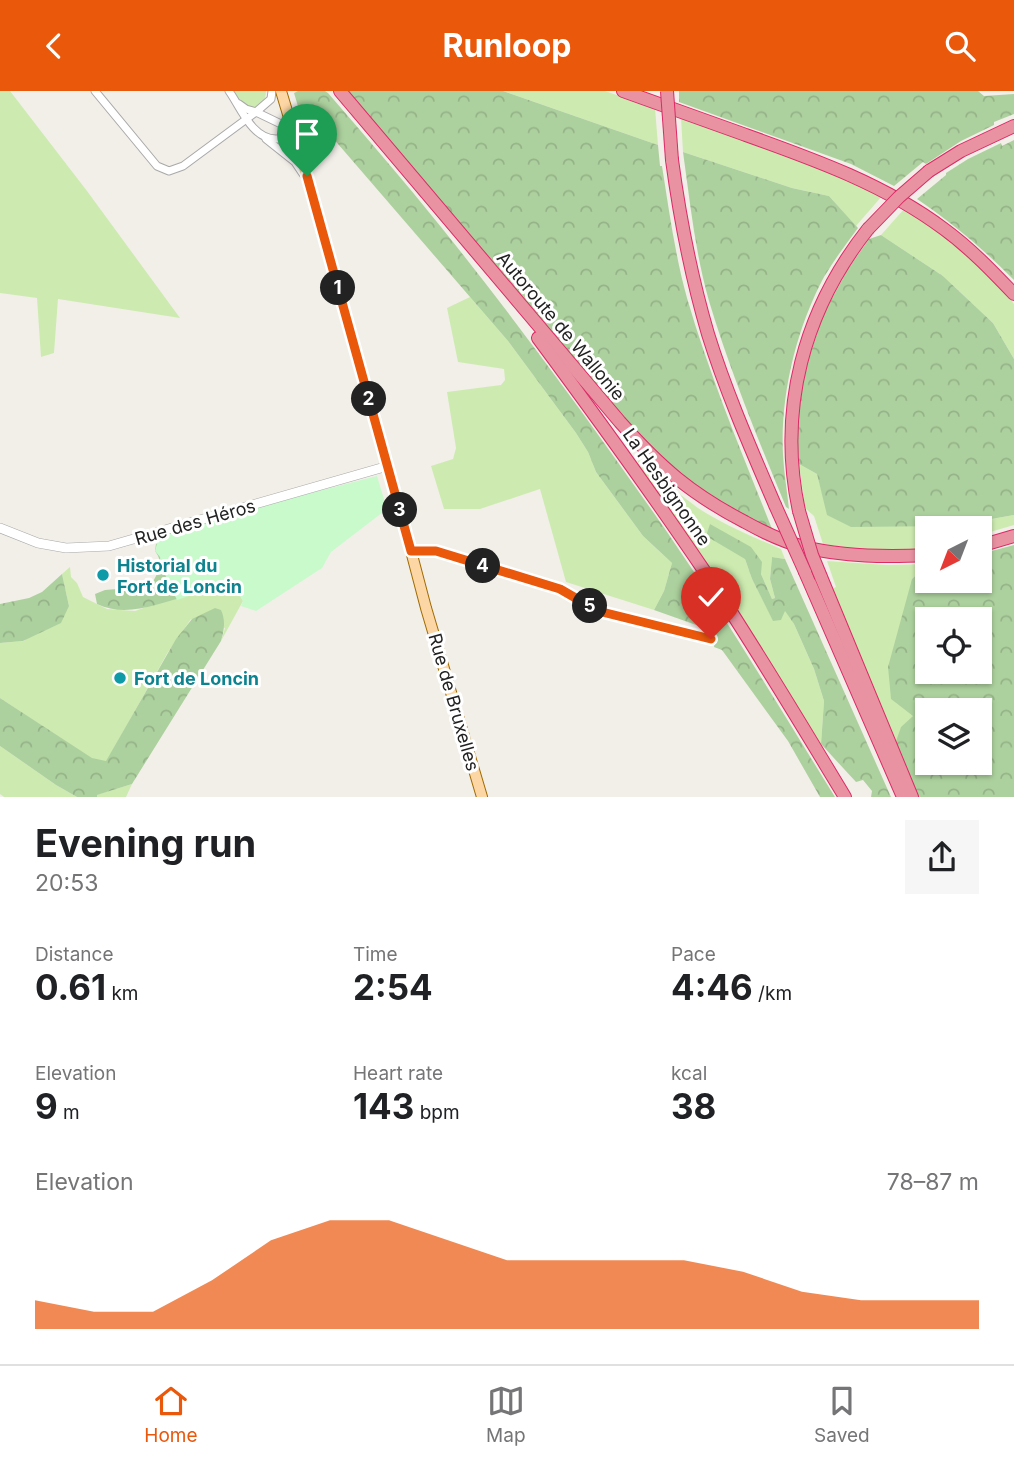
<!DOCTYPE html>
<meta charset="utf-8">
<style>
:root{--surface:#fff;--page:#f6f6f6;--text:#202124;--muted:#757577;--line:#e0e0e0;--accent:#ea580c}
body{margin:0;font-family:Inter,sans-serif;background:var(--page);color:var(--text);height:100vh;display:flex;flex-direction:column;font-size:26px;white-space:nowrap}
*{box-sizing:border-box;margin:0}
p{font-size:23px;color:var(--muted)}
.icon{flex:none;width:38px;height:38px;fill:none;stroke:currentColor;stroke-width:2;stroke-linecap:round;stroke-linejoin:round}
.map{position:relative;height:706px;overflow:hidden}
.panel{display:flex;flex-direction:column;background:var(--surface);flex:1}
.panel>*{flex:none}
.needle{width:46px;rotate:222deg}
.buttons{position:absolute;left:915px;top:425px;display:grid;gap:14px}
.buttons a{display:grid;place-items:center;width:77px;height:77px;border-radius:0px;background:var(--surface);box-shadow:0 2px 5px #0004;font-size:35px}
.pin{position:absolute;display:grid;place-items:center;width:60px;height:60px;color:#fff;margin:-72px -30px;border-radius:50% 50% 50% 0;rotate:-45deg;box-shadow:0 0 7px #0007}
.pin .icon{rotate:45deg}
.km{position:absolute;width:35px;height:35px;margin:-18px;border-radius:50%;background:#222;color:#fff;font-size:19px;line-height:35px;text-align:center}
.round{display:grid;place-items:center;flex:none;width:74px;height:74px;border-radius:0px;background:var(--page)}
.summary{display:flex;align-items:center;justify-content:space-between;height:119px;padding:0 35px}
h1{font-size:38px;font-weight:700;line-height:52px}
.metrics{display:grid;grid-template-columns:repeat(3,1fr);gap:10px;height:119px;padding:7px 35px}
.metrics div{display:grid;align-content:center}
.metrics b{font-size:35px;font-weight:700}
.metrics small{font-size:19px;font-weight:400}
.metrics p{font-size:19px}
.chart{height:196px;padding:14px 35px}
.chart p{display:flex;justify-content:space-between}
.chart svg{width:100%;height:126px;margin-top:7px;fill:var(--accent);opacity:.7}
header{display:flex;justify-content:space-between;align-items:center;height:91px;padding:0 35px;background:var(--accent);color:#fff;font-size:32px;font-weight:700}
.menu{display:flex;justify-content:space-around;align-items:center;height:98px;border-top:2px solid var(--line);background:var(--surface);font-size:19px;color:var(--muted)}
.menu a{display:grid;justify-items:center;gap:4px}
.menu .current{color:var(--accent)}
.map>svg:first-child{display:block}
.grass{fill:#cdebb0}
.forest{fill:url(#forest-crowns);fill-rule:evenodd}
.park{fill:#c8facc}
.lines{fill:none;stroke-linecap:round;stroke-linejoin:round}
.minor-casing{stroke:#a9a9a9;stroke-width:9}
.tertiary-casing{stroke:#a9a9a9;stroke-width:10}
.primary-casing{stroke:#a06b00;stroke-width:12}
.motorway-casing{stroke:#dc2a67;stroke-width:14}
.minor{stroke:#fff;stroke-width:7}
.tertiary{stroke:#fff;stroke-width:9}
.primary{stroke:#fcd6a4;stroke-width:10}
.motorway{stroke:#e892a2;stroke-width:12}
.motorway-bridge-casing{stroke:#dc2a67;stroke-width:14;stroke-linecap:butt}
.motorway-bridge{stroke:#e892a2;stroke-width:12}
.route-casing{stroke:#fff;stroke-width:14}
.route{stroke:#ea580c;stroke-width:9}
.culture-dot{fill:#0f9aa8;stroke:#fff;stroke-width:2.5}
.labels{text-anchor:middle;dominant-baseline:central;stroke-width:6;stroke-linejoin:round;paint-order:stroke}
.street-label{font-size:18px;fill:#222;stroke:#fff}
.culture-label{font-size:18px;font-weight:bold;fill:#0d838f;stroke:#fff;text-anchor:start}
</style>
<header><svg class="icon" aria-label="back" viewBox="0 0 24 24"><path d="M15 5l-7 7 7 7"/></svg>Runloop<svg class="icon" aria-label="search" viewBox="0 0 24 24"><circle cx="10" cy="10" r="6"/><path d="M15 15l6 6"/></svg></header>
<div class="map">
<svg width="1014" height="706" viewBox="0 0 1014 706">
<defs>
<pattern id="forest-crowns" width="20" height="18" patternUnits="userSpaceOnUse" patternTransform="scale(1.75)"><rect width="20" height="18" fill="#add19e"/><path d="M2 6a3 3 0 1 1 6 0M12 15a3 3 0 1 1 6 0" fill="none" stroke="#95b388"/></pattern>
</defs>
<rect width="100%" height="100%" fill="#f2efe9"/>
<!-- grass -->
<g class="grass">
<polygon points="0,0 10,0 87,100 180,227 58,208 54,262 41,266 37,207 0,202"/>
<path d="M234,0H266C266,10 261,14 252,18L241,12Z"/>
<polygon points="503,0 605,0 655,17 658,54"/>
<path d="M681,27C749,51 816,74 882,105L856,135L829,105L792,97L683,61Z"/>
<polygon points="905,117 958,154 1005,200 1014,213 1014,268 993,232 943,185 881,144"/>
<polygon points="470,206 508,250 576,342 588,361 596,381 643,445 672,472 664,500 654,519 566,491 540,398 480,418 444,418 431,375 453,368 456,357 447,301 501,294 505,289 504,278 458,271 447,217"/>
<path d="M635,365C656,383 676,401 698,417C724,434 753,446 781,458L785,468L772,466L770,488L775,507L772,508L761,483L745,468L752,488L773,529L785,519L794,533L814,578L824,610L821,653L736,519L645,384Z"/>
<polygon points="799,373 817,383 828,424 952,435 1014,424 1014,434 980,444 980,438 928,438 927,459 863,459 823,453 814,425 805,417"/>
<polygon points="827,470 888,474 927,473 912,488 913,625 895,653 832,498 836,496"/>
<path d="M70,476L71,486L77,492L83,506L107,518L135,520L211,493C224,494 238,498 243,510L221,550L225,537L191,528L168,561L106,671L92,668L0,607V552L24,550L69,515L62,483Z"/>
<polygon points="0,655 56,694 77,706 4,706 0,703"/>
<polygon points="132,693 126,706 97,706 96,704"/>
</g>
<!-- forest -->
<g class="forest">
<path d="M298,0H325L328,2C366,46 404,90 441,136C519,233 593,335 665,438C725,525 779,616 835,706H820L788,650L722,559L714,556L716,541L654,519L664,500L672,472L643,445L596,381L588,361L576,342L508,250L313,24L303,32L294,2Z"/>
<path d="M348,0H503L658,54L660,75H662C669,119 675,164 687,207C710,286 742,362 772,438L743,425L675,381L643,349Z"/>
<polygon points="679,0 978,0 984,5 1014,3 1014,23 994,31 994,34 961,50 926,73 923,71 894,95 851,73 679,11"/>
<path d="M1014,49V189C982,157 955,134 917,108L946,84V82L968,68L1001,52L1002,55Z"/>
<path d="M683,61L792,97L829,105L858,137C846,153 834,169 824,186C796,238 780,305 783,364C784,382 787,400 789,418L786,416C758,348 730,280 709,210C695,161 690,111 683,61Z"/>
<polygon points="881,144 943,185 993,232 1014,268 1014,424 952,435 851,436 827,424 817,383 799,373 797,343 800,306 809,267 823,224 848,178 869,148"/>
<polygon points="710,433 751,456 762,471 761,483 772,508 775,507 770,488 772,466 785,468 891,706 871,706 872,700 863,689 856,691 821,653 824,610 814,578 794,533 785,520 781,529 773,530 752,488 745,468 706,445"/>
<path d="M186,440L187,505C157,513 126,527 97,513L95,503L105,499L151,495C157,482 165,473 155,460L156,453Z"/>
<path d="M1014,454V706H917L895,653L901,636L913,625L891,608L888,576L912,488L927,473L928,490H980V463ZM928,528H980V581H928ZM928,620H980V672H928Z"/>
<polygon points="62,483 69,515 61,532 23,550 0,552 0,513 29,507 42,501"/>
<path d="M215,517L221,519C226,530 224,539 221,550L132,693L97,704V706H77L56,694L0,655V607L92,667L106,670L176,548L192,528Z"/>
</g>
<!-- park -->
<polygon class="park" points="377,385 387,418 331,461 322,477 256,520 241,515 243,510 241,506 218,495 177,509 161,475 160,466 155,460 160,441"/>
<g class="lines">
<defs>
<g id="minor">
<polyline points="95,0 157,75 169,80 183,75 256,21 281,33 292,42"/>
<path d="M229,0C241,17 252,48 276,48C282,48 288,45 294,43"/>
<polyline points="239,13 246,18 256,21 271,8 272,0"/>
<polyline points="266,48 295,71 303,83"/>
<polyline points="411,460 436,460 560,498 598,519 711,548"/>
</g>
<polyline id="tertiary" points="0,437 38,452 66,457 109,455 388,375"/>
<polyline id="primary" points="281,0 308,90 411,460 426,517 482,706"/>
<g id="motorway">
<path d="M340,0L620,331C660,376 691,403 745,431C763,441 784,451 804,456C844,466 887,466 928,464"/>
<path d="M623,0C663,14 703,29 743,43C813,68 884,93 944,138C970,157 992,180 1014,203"/>
<path d="M672,69C680,128 691,185 708,243C726,301 751,358 775,414"/>
<polyline points="929,80 961,60 1014,35"/>
<path d="M538,247C595,324 651,401 705,481C754,554 799,630 845,706"/>
<path d="M799,420C777,318 804,219 868,138"/>
<polyline points="980,455 1014,445"/>
<polyline points="805,481 903,706"/>
<polyline points="821,486 912,706"/>
</g>
</defs>
<!-- minor casing -->
<use href="#minor" class="minor-casing"/>
<!-- tertiary casing -->
<use href="#tertiary" class="tertiary-casing"/>
<!-- primary casing -->
<use href="#primary" class="primary-casing"/>
<!-- motorway casing -->
<use href="#motorway" class="motorway-casing"/>
<!-- minor -->
<use href="#minor" class="minor"/>
<!-- tertiary -->
<use href="#tertiary" class="tertiary"/>
<!-- primary -->
<use href="#primary" class="primary"/>
<!-- motorway -->
<use href="#motorway" class="motorway"/>
<defs>
<g id="motorway-bridge">
<polyline points="667,0 672,69"/>
<polyline points="868,138 899,106 929,80"/>
<polyline points="775,414 805,481"/>
<polyline points="799,420 812,464 821,486"/>
</g>
</defs>
<!-- motorway-bridge casing -->
<use href="#motorway-bridge" class="motorway-bridge-casing"/>
<!-- motorway-bridge -->
<use href="#motorway-bridge" class="motorway-bridge"/>
</g>
<g class="lines">
<defs>
<polyline id="route" points="307,85 411,460 436,460 560,498 598,520 711,548"/>
</defs>
<!-- route casing -->
<use href="#route" class="route-casing"/>
<!-- route -->
<use href="#route" class="route"/>
</g>
<!-- markers -->
<g class="culture-dot">
<circle cx="103" cy="484" r="7"/>
<circle cx="120" cy="587" r="7"/>
</g>
<g class="labels">
<!-- street labels -->
<g class="street-label">
<text transform="translate(561 235) rotate(50)">Autoroute de Wallonie</text>
<text transform="translate(667 396) rotate(55)">La Hesbignonne</text>
<text transform="translate(195 431) rotate(-16)">Rue des Héros</text>
<text transform="translate(454 611) rotate(74)">Rue de Bruxelles</text>
</g>
<!-- culture labels -->
<g class="culture-label">
<text x="117" y="474">Historial du<tspan x="117" dy="21">Fort de Loncin</tspan></text>
<text x="134" y="587">Fort de Loncin</text>
</g>
</g>
</svg>
<div class="buttons">
<a><svg class="needle" viewBox="-14 -14 28 28"><path d="M0-13l5 13h-10z" fill="#e53935"/><path d="M0 13l5-13h-10z" fill="#757577"/></svg></a>
<a><svg class="icon" aria-label="locate" viewBox="0 0 24 24"><circle cx="12" cy="12" r="6"/><path d="M12 2v4M12 18v4M2 12h4M18 12h4"/></svg></a>
<a><svg class="icon" aria-label="layers" viewBox="0 0 24 24"><path d="M12 4l9 5-9 5-9-5zM3 14l9 5 9-5"/></svg></a>
</div>
<div class="pin" style="left:307px;top:85px;background:#1e9e55"><svg class="icon" aria-label="arrive" viewBox="0 0 24 24"><path d="M6 21V4h12l-3 4 3 4H6"/></svg></div>
<div class="pin" style="left:711px;top:548px;background:#d93025"><svg class="icon" aria-label="check" viewBox="0 0 24 24"><path d="M5 12l5 5 9-10"/></svg></div>
<b class="km" style="left:338px;top:197px">1</b>
<b class="km" style="left:369px;top:308px">2</b>
<b class="km" style="left:400px;top:419px">3</b>
<b class="km" style="left:483px;top:475px">4</b>
<b class="km" style="left:590px;top:515px">5</b>
</div>
<section class="panel">
<div class="summary"><div><h1>Evening run</h1><p>20:53</p></div><a class="round"><svg class="icon" aria-label="share" viewBox="0 0 24 24"><path d="M12 15V3M7 8l5-5 5 5M5 13v7h14v-7"/></svg></a></div>
<div class="metrics">
<div><p>Distance</p><b>0.61<small> km</small></b></div>
<div><p>Time</p><b>2:54</b></div>
<div><p>Pace</p><b>4:46<small> /km</small></b></div>
</div>
<div class="metrics">
<div><p>Elevation</p><b>9<small> m</small></b></div>
<div><p>Heart rate</p><b>143<small> bpm</small></b></div>
<div><p>kcal</p><b>38</b></div>
</div>
<div class="chart"><p><span>Elevation</span>78–87 m</p>
<svg viewBox="0 0 160 44" preserveAspectRatio="none"><path d="M0 44V34L10 38L20 38L30 27L40 13L50 6L60 6L70 13L80 20L90 20L100 20L110 20L120 24L130 31L140 34L150 34L160 34V44z"/></svg>
</div>
</section>
<nav class="menu">
<a class="current"><svg class="icon" aria-label="home" viewBox="0 0 24 24"><path d="M3 11l9-7 9 7M6 9v11h12V9"/></svg>Home</a>
<a><svg class="icon" aria-label="map" viewBox="0 0 24 24"><path d="M3 6l6-2 6 2 6-2v14l-6 2-6-2-6 2zM9 4v14M15 6v14"/></svg>Map</a>
<a><svg class="icon" aria-label="saved" viewBox="0 0 24 24"><path d="M7 4h10v16l-5-4-5 4z"/></svg>Saved</a>
</nav>
